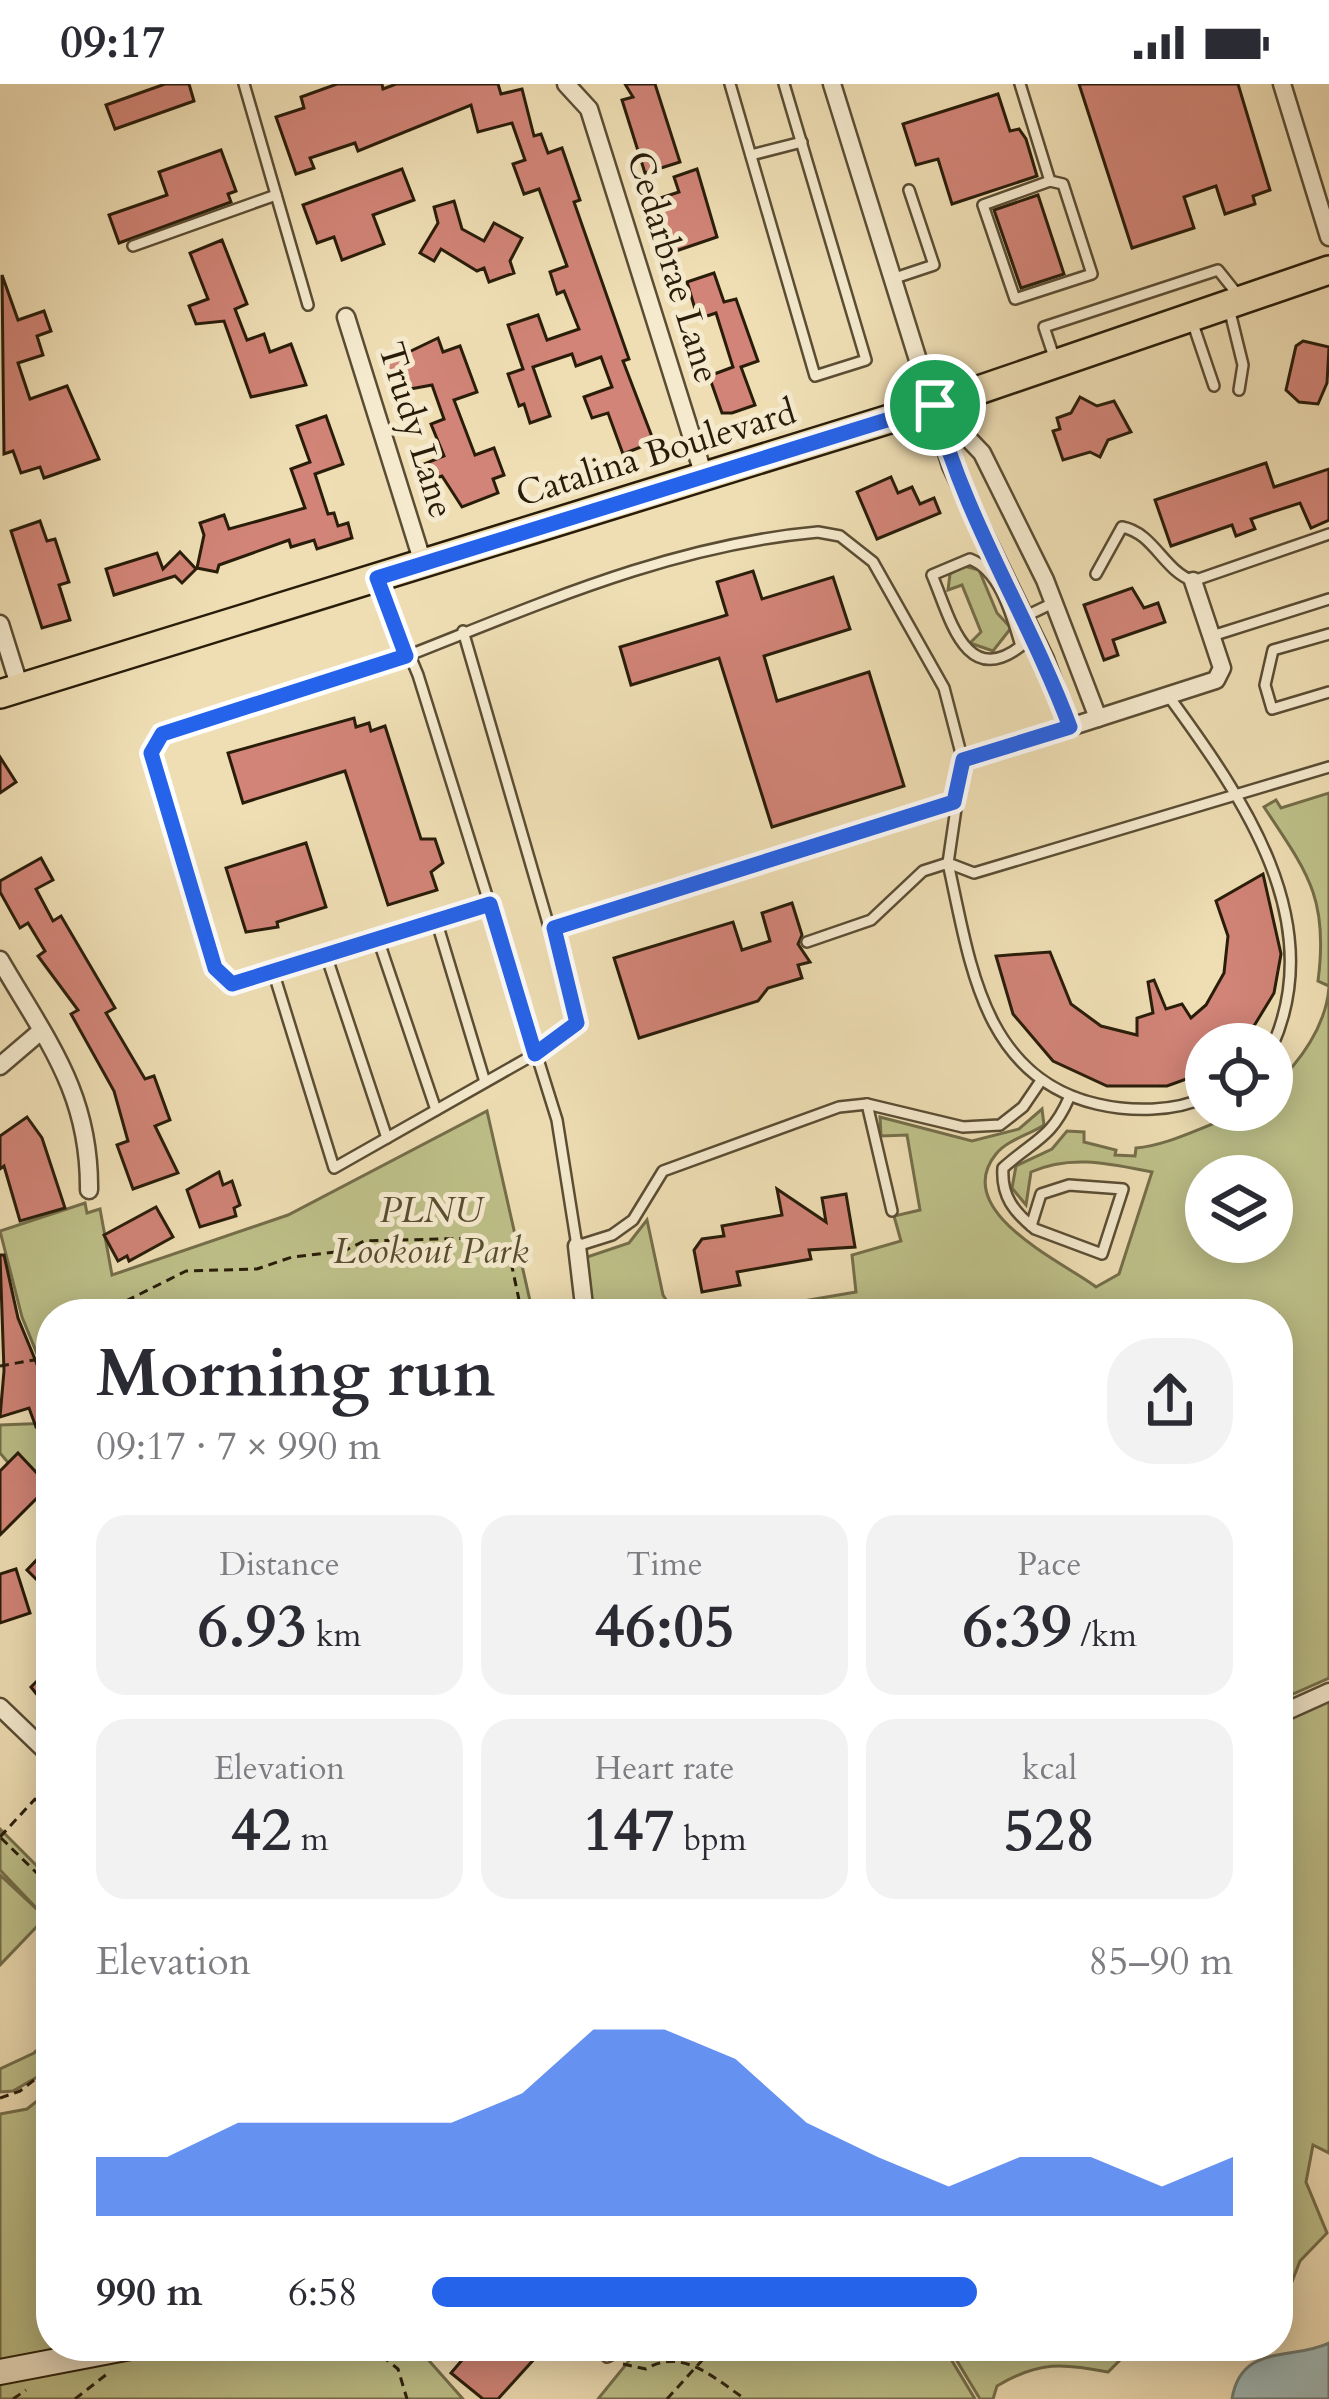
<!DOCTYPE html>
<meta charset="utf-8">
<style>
:root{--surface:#fff;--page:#f2f2f3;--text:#2b2b33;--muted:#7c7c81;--accent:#2563eb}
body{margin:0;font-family:Cardo,serif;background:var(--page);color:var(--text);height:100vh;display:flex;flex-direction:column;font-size:45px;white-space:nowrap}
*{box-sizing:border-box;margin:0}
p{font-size:39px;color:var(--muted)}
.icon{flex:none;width:66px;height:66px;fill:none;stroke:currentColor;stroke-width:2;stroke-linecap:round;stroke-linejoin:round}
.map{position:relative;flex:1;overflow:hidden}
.panel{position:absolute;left:36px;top:1215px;width:1257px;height:1062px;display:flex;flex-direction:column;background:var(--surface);border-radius:48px;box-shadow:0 6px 30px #0003}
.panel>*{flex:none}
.fabs{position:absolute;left:1185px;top:939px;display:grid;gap:24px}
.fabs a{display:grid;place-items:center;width:108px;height:108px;border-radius:50%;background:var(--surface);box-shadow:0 6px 30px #0003;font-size:60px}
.pin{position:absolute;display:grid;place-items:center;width:102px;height:102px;color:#fff;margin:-51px;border:6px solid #fff;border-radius:50%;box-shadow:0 3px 12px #0007}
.round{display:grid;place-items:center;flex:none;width:126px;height:126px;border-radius:48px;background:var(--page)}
.summary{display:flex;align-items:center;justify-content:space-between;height:204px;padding:0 60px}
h1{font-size:66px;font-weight:700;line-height:90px}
.stats{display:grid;grid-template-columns:repeat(3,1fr);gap:18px;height:204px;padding:12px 60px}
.stats div{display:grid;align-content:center;border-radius:30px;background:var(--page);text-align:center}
.stats b{font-size:60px;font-weight:700}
.stats small{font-size:33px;font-weight:400}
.stats p{font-size:33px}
.chart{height:336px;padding:24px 60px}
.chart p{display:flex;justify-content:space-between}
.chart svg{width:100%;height:216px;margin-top:12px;fill:var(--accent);opacity:.7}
ul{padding:0 60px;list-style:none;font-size:39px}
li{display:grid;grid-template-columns:192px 144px 1fr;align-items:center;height:90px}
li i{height:30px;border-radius:15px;background:var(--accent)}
.status{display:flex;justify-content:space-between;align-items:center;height:84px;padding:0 60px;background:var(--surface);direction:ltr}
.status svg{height:33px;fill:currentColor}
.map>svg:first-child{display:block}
.green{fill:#bec089;stroke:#746e4a;stroke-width:3;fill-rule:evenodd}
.water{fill:#9fb9b9;stroke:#707b73;stroke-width:3}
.building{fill:#d18477;stroke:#291d0a;stroke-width:3}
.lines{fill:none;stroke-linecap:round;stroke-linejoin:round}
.lane-casing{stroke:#5a4d34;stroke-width:14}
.street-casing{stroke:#5a4d34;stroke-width:21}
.secondary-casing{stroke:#291d0a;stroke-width:28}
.primary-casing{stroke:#291d0a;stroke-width:32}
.path{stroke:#291d0a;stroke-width:3;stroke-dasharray:9 6;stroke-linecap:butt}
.lane{stroke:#f5eace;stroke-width:9}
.street{stroke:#f5eace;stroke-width:16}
.secondary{stroke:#f5eace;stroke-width:24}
.primary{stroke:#efdeb4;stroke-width:27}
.route-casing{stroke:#fff;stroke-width:24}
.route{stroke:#2563eb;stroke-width:15}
.labels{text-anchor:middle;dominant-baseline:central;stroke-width:10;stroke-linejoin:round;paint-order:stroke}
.street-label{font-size:36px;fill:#291d0a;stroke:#f5eace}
.park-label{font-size:36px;font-style:italic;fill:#564e30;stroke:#f5eace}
</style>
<div class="status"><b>09:17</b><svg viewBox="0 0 49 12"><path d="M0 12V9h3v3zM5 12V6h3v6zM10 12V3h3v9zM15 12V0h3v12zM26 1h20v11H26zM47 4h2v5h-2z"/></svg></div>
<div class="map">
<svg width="1329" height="2315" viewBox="0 0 1329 2315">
<rect width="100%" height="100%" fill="#efdeb4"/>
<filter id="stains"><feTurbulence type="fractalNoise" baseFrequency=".00167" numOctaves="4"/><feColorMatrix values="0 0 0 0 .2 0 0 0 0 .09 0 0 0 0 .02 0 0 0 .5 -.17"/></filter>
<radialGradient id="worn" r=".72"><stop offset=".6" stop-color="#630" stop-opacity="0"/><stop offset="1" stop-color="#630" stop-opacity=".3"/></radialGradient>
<!-- green -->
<g class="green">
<polygon points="964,482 979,486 997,529 1011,544 993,567 970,559 981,548 962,501 948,506 950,490"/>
<path d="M1329,709V902L1318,897C1329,814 1307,788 1264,723L1276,716L1281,724Z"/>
<path d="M1329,903V1594L1293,1610L1278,1590V1230H727L856,1208L852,1171L901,1157L894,1132L920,1126L907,1051L881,1052L880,1033L972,1057L1019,1045L1042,1025L1044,1041C1029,1051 1007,1056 996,1070C949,1128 1067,1180 1096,1203L1119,1190L1152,1088C1111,1080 1071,1070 1031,1088L1026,1121L1012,1104L1016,1082L1052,1065L1067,1047L1084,1048V1058L1116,1066L1115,1071L1135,1072L1136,1064C1182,1060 1225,1026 1272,1026V1005C1300,977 1326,943 1329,903ZM1206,1092H1272V1158H1206Z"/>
<polygon points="487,1027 533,1230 51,1230 51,1304 22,1233 0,1147 85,1119 87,1129 100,1125 112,1191 288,1131"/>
<polygon points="647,1136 663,1211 675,1230 593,1230 587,1173 629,1159"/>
<polygon points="51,1339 51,1430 0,1369 0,1341"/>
<polygon points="1329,1614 1329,2069 1313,2061 1306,2098 1327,2149 1300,2177 1281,2226 1278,1636"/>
<polygon points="0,1745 51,1796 51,1842 45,1834 0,1881 0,1791 43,1831 0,1786"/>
<polygon points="51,1951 51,1985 13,2007 0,2008 0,1985 34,1969"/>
<polygon points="51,2006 51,2262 416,2262 463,2315 0,2315 0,2030 27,2025"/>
<polygon points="641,2262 943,2262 975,2315 598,2315"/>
<path d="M948,2262H1130L1131,2265L1108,2288C1063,2279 1039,2277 997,2302L993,2315H980Z"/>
</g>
<!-- water -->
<path class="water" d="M1329,2259V2315H1232C1241,2259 1291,2277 1329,2259Z"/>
<!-- building -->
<g class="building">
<polygon points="165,0 189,0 194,17 115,45 106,21"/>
<polygon points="337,0 382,0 383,5 396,0 498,0 501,10 522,5 534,52 541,50 548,69 562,64 580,116 574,118 629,275 623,277 654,358 623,370 608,329 592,334 584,313 612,303 601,273 576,282 572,270 533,283 550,332 530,339 524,320 519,322 508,290 523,285 508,241 538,231 547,256 579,245 564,207 557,210 550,188 567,182 539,105 524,110 513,80 525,76 512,39 478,48 471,21 358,67 355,59 310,74 314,84 296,90 276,33 304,24 301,13"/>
<polygon points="625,0 655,0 680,78 645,89 622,16 633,13"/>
<polygon points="1079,0 1238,0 1270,106 1253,112 1255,120 1225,130 1216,102 1184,113 1194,144 1132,164"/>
<polygon points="998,10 1010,47 1019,45 1026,55 1037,92 952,120 938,75 916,81 903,40"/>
<polygon points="221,66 236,107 228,110 231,118 119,159 109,131 167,111 159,88"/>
<polygon points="402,85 414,116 373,131 384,160 342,176 334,153 317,159 303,121"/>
<polygon points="697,85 717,153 670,169 651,117 679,108 674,93"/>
<polygon points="1038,111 1064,190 1021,204 994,126"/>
<polygon points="454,117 462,145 484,157 494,139 522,154 510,177 514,189 489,198 484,184 477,187 441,165 434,177 420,169 438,139 434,123"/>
<polygon points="222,156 247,220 235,225 247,256 264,250 270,268 291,260 306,301 251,313 224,237 196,240 189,222 208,215 190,169"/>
<polygon points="714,189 724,218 736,215 758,277 741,283 755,321 732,329 722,329 709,292 733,283 716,229 698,235 687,198"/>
<polygon points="2,191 18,236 44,227 51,247 37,252 43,271 18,279 30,315 67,302 99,375 44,394 40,383 21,389 13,367 4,370"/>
<polygon points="438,254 443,268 460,262 477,308 454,316 475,371 494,364 504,391 493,395 498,409 462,423 442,392 425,398 419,382 444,372 431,340 444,335 432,301 394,308 384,280"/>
<polygon points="1303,257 1329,263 1327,299 1318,320 1299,318 1286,306 1296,262"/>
<polygon points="1080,313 1097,322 1114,317 1131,348 1108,356 1100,373 1090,368 1063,376 1053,347 1060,345 1057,334 1071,329"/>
<polygon points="326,332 343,380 315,390 328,430 334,429 338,442 348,439 352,454 317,465 314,456 291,463 289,456 219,481 217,488 197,484 204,451 200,439 224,431 229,445 305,424 291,385 310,378 297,342"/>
<polygon points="1266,379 1274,403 1329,385 1329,436 1311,444 1300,419 1251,435 1255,445 1236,452 1232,441 1171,462 1155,416"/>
<polygon points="891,393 898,409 912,403 920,420 934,414 940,429 877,455 857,408"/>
<polygon points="40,437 47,457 55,455 69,498 59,501 70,536 42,544 11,447"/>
<polygon points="180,468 196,485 182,499 175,492 114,511 106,485 157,469 163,485"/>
<polygon points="753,487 762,515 833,493 850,545 764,572 777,617 869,588 904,702 772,743 719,574 631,601 620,563 727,531 717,498"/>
<polygon points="1132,504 1144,524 1158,519 1165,538 1113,556 1118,571 1104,576 1084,521"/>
<polygon points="354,634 356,643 369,639 371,647 385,642 421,755 435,755 443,779 431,788 437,806 388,821 345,687 243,719 228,669"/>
<polygon points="0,673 16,698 0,709"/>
<polygon points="306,759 326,823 277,838 278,843 246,848 226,784"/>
<polygon points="41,774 53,796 36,805 53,837 61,832 115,924 106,929 145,995 154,992 170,1036 155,1042 178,1089 133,1105 117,1061 128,1057 114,1007 71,930 78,926 38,872 45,867 28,839 20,844 0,808 0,797"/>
<polygon points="1263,790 1281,870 1274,909 1243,960 1206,960 1206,988 1167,1002 1107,1002 1053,977 1013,930 996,872 1050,868 1071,920 1101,942 1137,951 1137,934 1153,929 1148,898 1154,896 1166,925 1182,920 1191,934 1206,921 1224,889 1228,852 1216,817"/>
<polygon points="792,819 802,851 798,860 810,878 798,881 802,894 768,904 758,917 639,954 614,874 733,838 742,866 770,857 762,829"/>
<polygon points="27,1033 42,1054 65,1124 20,1137 4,1082 0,1085 0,1052"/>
<polygon points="219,1088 223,1101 232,1097 240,1121 234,1124 236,1132 200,1143 187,1106"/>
<polygon points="777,1105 826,1138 822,1114 846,1110 855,1163 809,1166 811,1175 737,1188 740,1201 702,1208 694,1166 702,1155 724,1152 722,1142 782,1131"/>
<polygon points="156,1123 173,1153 129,1177 127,1172 118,1177 104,1151"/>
<polygon points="0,1171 4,1171 18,1234 41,1290 47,1287 51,1300 51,1339 36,1343 29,1324 0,1333 4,1287"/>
<polygon points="18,1369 49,1402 0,1451 0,1387"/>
<polygon points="51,1461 51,1510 27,1486"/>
<polygon points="16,1485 30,1529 0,1539 0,1490"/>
<polygon points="51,1583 51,1610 42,1617 31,1603"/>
<polygon points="474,2262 546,2262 498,2315 483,2315 451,2289"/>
</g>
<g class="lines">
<defs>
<g id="lane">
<polyline points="244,0 308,221"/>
<polyline points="730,0 815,292 866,276 784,0"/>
<polyline points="1020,0 1050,97 1063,100 1092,190 1015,215 983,121 1050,97"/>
<polyline points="751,71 802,58"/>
<polyline points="133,162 276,111"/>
<polyline points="895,194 934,181 909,106"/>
<polyline points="1229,224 1243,281 1239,306"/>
<polyline points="1192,237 1214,302"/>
<polyline points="1054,273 1044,243 1218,186 1238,211"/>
<path d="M970,475C1001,487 1012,533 1021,562C965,605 950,533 932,491Z"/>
<path d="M1096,490L1122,443C1154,449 1163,486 1193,497L1329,450"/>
<polyline points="380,500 418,591 557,1036 577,1162 612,1151 633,1136 663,1087 839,1023 867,1020 963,1043 1000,1041 1023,1023 1040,998"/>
<polyline points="1024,533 1053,519"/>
<polyline points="1329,550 1273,566 1265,601 1272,625 1329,608"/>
<polyline points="1212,552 1329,515"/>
<path d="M1170,614C1243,714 1329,837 1272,963"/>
<polyline points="963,677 1070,643"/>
<path d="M490,821L232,900L215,884L151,669L162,649C243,624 328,603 407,572C542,519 672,461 818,448L840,452L873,478L944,604L963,677L948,779L974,789L1329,683"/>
<polyline points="437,839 485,998"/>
<polyline points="554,844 954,719"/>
<polyline points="378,855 436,1026"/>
<path d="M807,858L871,836L923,787L948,779C970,878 982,993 1097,1020C1131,1028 1174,1028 1206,1013"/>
<polyline points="326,871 387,1054"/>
<polyline points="273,887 334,1084 535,970 577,939 463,547"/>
<polyline points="867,1020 892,1127"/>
<path d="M1031,1142L1041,1110L1069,1101L1123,1105L1102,1170L1035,1145C1014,1128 1001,1112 1003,1084C1034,1056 1051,1055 1069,1014"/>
<polyline points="607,2273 629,2262"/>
</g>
<g id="street">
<polyline points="566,0 589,25 704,392"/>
<polyline points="832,0 951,382 1045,575 1070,643 1098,634"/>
<polyline points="1282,0 1329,153"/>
<polyline points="346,233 423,479"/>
<polyline points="936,321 982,369 1045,496 1098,634 1216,596 1222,584 1193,497"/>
<polyline points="0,540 20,604"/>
<path d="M0,876C47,957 90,1009 89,1106"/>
<polyline points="0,982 41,947"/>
<polyline points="577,1162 585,1230"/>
<polyline points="0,1623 51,1672"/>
<polyline points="1278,1631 1329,1608"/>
</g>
<polyline id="secondary" points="0,2288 136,2262"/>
<polyline id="primary" points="0,610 935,321 1329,186"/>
</defs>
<!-- lane casing -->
<use href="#lane" class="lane-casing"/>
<!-- street casing -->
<use href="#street" class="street-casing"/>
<!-- secondary casing -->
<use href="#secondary" class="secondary-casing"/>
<!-- primary casing -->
<use href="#primary" class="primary-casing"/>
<!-- path -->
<g class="path">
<polyline points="68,1230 116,1222 186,1187 257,1185 292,1173 344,1167 364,1157 477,1154 511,1178 522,1230"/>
<polyline points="0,1282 51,1273"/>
<polyline points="0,1753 35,1715 44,1723 51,1716"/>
<polyline points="1,1754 51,1803"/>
<polyline points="0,2014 20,2007 51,1983"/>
<polyline points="370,2262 398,2285 407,2315"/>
<polyline points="158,2270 197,2262"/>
<path d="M623,2280L646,2285C682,2263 714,2294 745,2315"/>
<polyline points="13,2315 26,2306"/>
<polyline points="75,2315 107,2290"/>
<polyline points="667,2315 715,2262"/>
</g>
<!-- lane -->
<use href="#lane" class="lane"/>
<!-- street -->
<use href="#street" class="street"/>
<!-- secondary -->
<use href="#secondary" class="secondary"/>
<!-- primary -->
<use href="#primary" class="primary"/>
</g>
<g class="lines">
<defs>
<path id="route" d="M935,321C964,434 1029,533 1070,643L963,676L954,718L554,844L577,939L535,970L490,820L232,900L215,884L151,669L162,650L406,572L377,494Z"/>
</defs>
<!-- route casing -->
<use href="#route" class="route-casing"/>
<!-- route -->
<use href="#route" class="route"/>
</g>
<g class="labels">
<!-- street labels -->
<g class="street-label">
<text transform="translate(673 183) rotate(73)">Cedarbrae Lane</text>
<text transform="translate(416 346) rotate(73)">Trudy Lane</text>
<text transform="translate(656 369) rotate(-17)">Catalina Boulevard</text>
</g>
<!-- park labels -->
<g class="park-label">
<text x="431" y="1126">PLNU<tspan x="431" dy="41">Lookout Park</tspan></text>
</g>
</g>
<rect width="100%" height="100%" filter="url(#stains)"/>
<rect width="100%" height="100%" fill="url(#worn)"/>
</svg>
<div class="fabs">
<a><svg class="icon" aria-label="locate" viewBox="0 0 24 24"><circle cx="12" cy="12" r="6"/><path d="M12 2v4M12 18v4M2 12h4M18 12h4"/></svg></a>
<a><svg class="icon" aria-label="layers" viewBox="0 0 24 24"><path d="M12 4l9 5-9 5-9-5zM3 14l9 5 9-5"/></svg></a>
</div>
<div class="pin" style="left:935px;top:321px;background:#1e9e55"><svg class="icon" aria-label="arrive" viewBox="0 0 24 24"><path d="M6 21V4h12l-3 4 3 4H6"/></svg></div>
<section class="panel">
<div class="summary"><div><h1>Morning run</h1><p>09:17 · 7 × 990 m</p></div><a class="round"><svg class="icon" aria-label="share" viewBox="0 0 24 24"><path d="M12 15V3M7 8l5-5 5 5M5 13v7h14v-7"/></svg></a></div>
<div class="stats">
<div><p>Distance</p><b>6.93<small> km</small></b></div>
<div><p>Time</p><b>46:05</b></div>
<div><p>Pace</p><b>6:39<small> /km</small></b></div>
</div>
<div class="stats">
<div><p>Elevation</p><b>42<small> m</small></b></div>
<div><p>Heart rate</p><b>147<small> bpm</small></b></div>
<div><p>kcal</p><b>528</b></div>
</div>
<div class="chart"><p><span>Elevation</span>85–90 m</p>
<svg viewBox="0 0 160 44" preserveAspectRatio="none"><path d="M0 44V32L10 32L20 25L30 25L40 25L50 25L60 19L70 6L80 6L90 12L100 25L110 32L120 38L130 32L140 32L150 38L160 32V44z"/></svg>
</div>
<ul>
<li><b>990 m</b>6:58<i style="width:68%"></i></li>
</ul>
</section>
</div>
